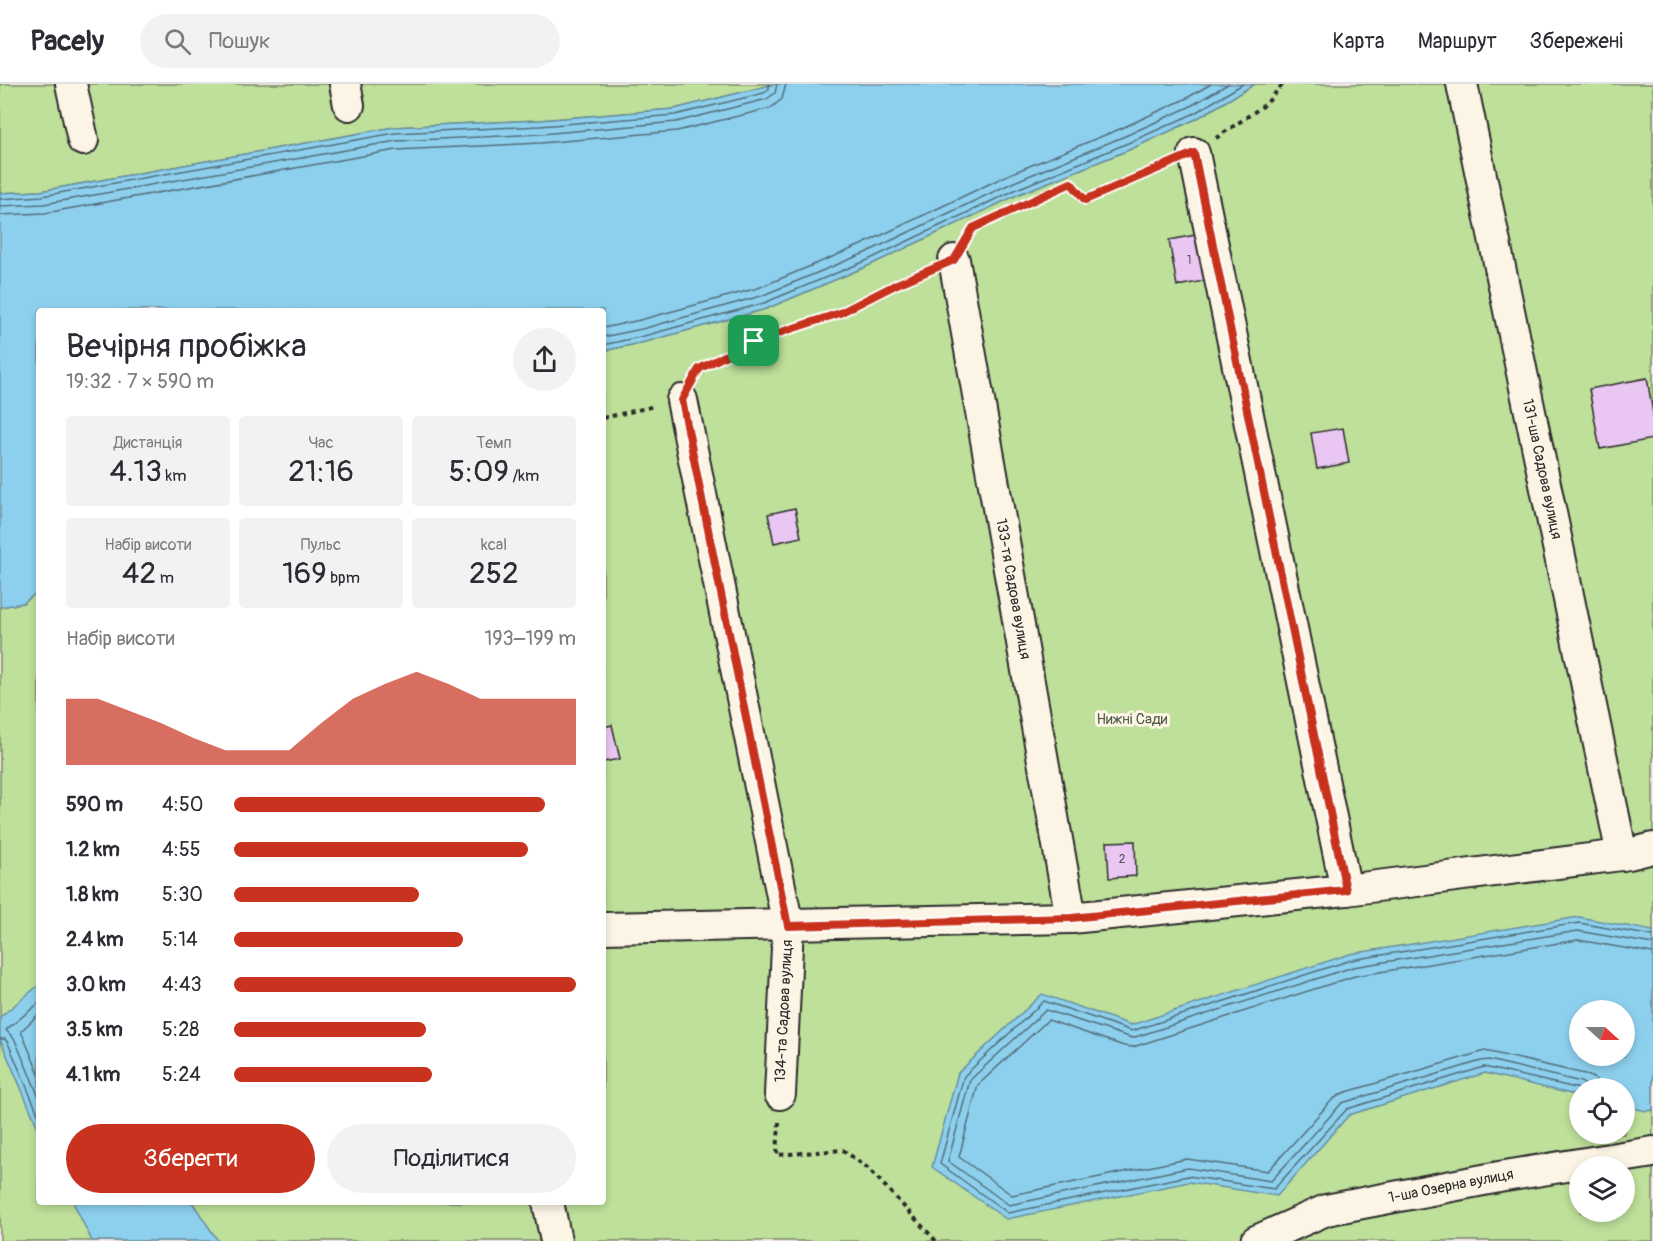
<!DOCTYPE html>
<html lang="uk">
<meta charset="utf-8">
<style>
:root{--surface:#fff;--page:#f2f2f3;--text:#2b2b33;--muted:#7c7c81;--line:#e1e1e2;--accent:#c8321e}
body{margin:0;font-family:Pangolin,sans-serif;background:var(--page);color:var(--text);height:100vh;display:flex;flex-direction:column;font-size:22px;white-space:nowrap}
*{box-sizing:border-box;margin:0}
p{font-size:20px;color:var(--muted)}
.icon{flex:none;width:33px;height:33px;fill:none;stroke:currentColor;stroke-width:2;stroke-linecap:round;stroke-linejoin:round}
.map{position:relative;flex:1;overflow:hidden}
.details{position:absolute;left:36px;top:224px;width:570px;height:897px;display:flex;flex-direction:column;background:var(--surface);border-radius:6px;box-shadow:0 3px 9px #0003}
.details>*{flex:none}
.needle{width:39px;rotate:111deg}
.tools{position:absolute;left:1569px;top:916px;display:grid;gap:12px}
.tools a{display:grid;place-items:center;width:66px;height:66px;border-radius:50%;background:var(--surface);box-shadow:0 3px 9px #0003;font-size:30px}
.pin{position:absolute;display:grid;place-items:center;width:51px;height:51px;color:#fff;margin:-26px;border-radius:12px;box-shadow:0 3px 9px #0006}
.round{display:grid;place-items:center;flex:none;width:63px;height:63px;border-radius:32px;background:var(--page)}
.headline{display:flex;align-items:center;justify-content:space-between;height:102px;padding:0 30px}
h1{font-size:33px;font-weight:600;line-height:45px}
.figures{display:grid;grid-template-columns:repeat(3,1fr);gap:9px;height:102px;padding:6px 30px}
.figures div{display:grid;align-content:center;border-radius:6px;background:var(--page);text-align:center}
.figures b{font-size:30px;font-weight:600}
.figures small{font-size:16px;font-weight:400}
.figures p{font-size:16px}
.chart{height:168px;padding:12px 30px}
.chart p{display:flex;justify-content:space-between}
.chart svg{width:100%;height:108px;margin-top:6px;fill:var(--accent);opacity:.7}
.button{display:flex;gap:12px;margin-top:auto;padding:12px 30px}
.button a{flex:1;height:69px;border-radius:36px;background:var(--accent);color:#fff;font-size:24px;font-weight:600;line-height:69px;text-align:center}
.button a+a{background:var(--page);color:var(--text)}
ul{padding:0 30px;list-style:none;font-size:20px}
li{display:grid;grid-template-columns:96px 72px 1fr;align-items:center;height:45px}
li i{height:15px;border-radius:8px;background:var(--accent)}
header{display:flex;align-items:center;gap:36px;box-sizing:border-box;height:84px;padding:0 30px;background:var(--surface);border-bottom:2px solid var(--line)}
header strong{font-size:28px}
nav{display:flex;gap:33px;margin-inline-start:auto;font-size:21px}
.search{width:420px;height:54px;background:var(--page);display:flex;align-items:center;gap:15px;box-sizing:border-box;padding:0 21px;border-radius:33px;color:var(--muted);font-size:22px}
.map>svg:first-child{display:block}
.green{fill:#bee09a;stroke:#748662;stroke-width:1.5;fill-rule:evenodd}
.water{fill:#8dd0ee;stroke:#668ea0;stroke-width:1.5;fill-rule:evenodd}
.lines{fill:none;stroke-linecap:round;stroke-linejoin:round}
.shore{stroke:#526d79;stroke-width:1.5}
.building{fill:#eac6f2;stroke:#2b2b2b;stroke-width:1.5}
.street-casing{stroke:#2b2b2b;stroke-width:34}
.path{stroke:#2b2b2b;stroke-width:4;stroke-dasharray:4.5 4.5;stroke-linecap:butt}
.street{stroke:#fcf5e5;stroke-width:30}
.route-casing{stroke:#fff;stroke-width:12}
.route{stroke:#c8321e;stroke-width:8}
.labels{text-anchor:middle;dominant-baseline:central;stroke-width:6;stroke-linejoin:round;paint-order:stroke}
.number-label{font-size:12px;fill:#5b525d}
.street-label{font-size:15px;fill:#2b2b2b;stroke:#fcf5e5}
.park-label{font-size:15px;fill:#505847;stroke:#fcf5e5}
</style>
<header>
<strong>Pacely</strong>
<div class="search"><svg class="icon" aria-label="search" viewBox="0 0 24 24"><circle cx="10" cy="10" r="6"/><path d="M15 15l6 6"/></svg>Пошук</div>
<nav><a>Карта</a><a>Маршрут</a><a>Збережені</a></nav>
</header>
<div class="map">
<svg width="1653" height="1157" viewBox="0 0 1653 1157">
<rect width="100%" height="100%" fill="#f7e7e9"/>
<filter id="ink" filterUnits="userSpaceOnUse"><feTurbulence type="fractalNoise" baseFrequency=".0167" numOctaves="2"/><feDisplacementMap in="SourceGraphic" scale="12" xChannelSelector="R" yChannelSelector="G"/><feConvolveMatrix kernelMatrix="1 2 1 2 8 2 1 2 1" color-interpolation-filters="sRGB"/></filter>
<g filter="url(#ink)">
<!-- green -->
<g class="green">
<polygon points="0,0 775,0 674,25 540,36 394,43 41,107 0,109"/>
<path d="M1255,0H1653V1157H0V523L23,519L39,507V1118H603V267L645,258L766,225L870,181L1019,110L1131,65L1196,35ZM1580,927H1624V972H1580ZM1580,1005H1624V1050H1580ZM1580,1083H1624V1128H1580Z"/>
</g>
<!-- water -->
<g class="water">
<polygon points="775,0 1255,0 1196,35 1131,65 1019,110 870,181 766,225 645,258 603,267 603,226 39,226 39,507 23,519 0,523 0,109 41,107 394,43 540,36 674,25"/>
<path d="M1579,833L1653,847V1026L1646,1027L1625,1022L1624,1005H1580L1579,1012L1485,989L1349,1031L1277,1112L1189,1098L1006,1135L932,1083L958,989L1042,910L1131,941L1350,870ZM1580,927H1624V972H1580Z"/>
<polygon points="39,901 39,1046 0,955 0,933"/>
<polygon points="73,1118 192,1118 218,1157 92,1157"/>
</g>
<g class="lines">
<!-- shore -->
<g class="shore">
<polyline points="0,115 42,112 395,49 540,42 675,31 764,9 769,5 769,0"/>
<polyline points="0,122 44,120 396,57 541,50 676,38 767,15 775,9 777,0"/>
<polyline points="0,131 45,129 396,66 541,59 677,47 771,24 782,15 786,0"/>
<polyline points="603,244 640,236 758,204 861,161 1010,90 1122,44 1185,15 1211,0"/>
<polyline points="603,253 642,245 761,212 865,169 1014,98 1125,52 1189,23 1228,0"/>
<polyline points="603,261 644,252 764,219 868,176 1017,105 1128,59 1193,30 1243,0"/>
<polyline points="39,919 6,946 15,956 39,1013"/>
<polyline points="39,930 21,947 39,990"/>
<polyline points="0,955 5,955 8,959 39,1032"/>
<polyline points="1580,1005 1484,983 1347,1025 1274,1105 1188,1092 1008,1129 940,1080 964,992 1044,917 1132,947 1351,876 1579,839 1653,852"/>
<polyline points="1591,1005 1581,998 1489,976 1481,977 1342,1019 1271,1097 1188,1084 1009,1121 948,1077 970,996 1046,926 1132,954 1353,883 1578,847 1653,860"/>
<polyline points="1601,1005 1595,995 1585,990 1485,967 1343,1009 1332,1016 1268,1087 1187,1075 1012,1111 959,1073 978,1001 1048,936 1124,962 1133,963 1355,892 1578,856 1653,869"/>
</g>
</g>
<!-- building -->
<g class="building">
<polygon points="1201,150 1209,196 1177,202 1169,156"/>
<polygon points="1647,294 1653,329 1653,355 1600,365 1589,305"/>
<polygon points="1343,344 1349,379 1317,385 1311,349"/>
<polygon points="795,424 801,453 774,459 768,430"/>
<polygon points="612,641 620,675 603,678 603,643"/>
<polygon points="1135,757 1136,792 1109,794 1107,758"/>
</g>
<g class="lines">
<defs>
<g id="street">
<polyline points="71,0 83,56"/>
<polyline points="345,0 349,21"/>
<polyline points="1462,0 1622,771"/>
<polyline points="1194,69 1346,806"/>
<polyline points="954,176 1071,834"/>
<polyline points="682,316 788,842 780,1010"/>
<polyline points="603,844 1071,834 1346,806 1629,770 1653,764"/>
<polyline points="548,1118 556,1157"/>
<polyline points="1256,1157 1326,1126 1499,1093 1653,1068"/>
</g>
</defs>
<!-- street casing -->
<use href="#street" class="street-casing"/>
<!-- path -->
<g class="path">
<polyline points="1216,54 1266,20 1283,0"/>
<polyline points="968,153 973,145 1071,99 1085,116 1167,81"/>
<polyline points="696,291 700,285 754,257 840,229 928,187"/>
<polyline points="603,334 655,322"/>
<polyline points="779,1038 777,1071 843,1066 869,1085 936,1157"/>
</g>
<!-- street -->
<use href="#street" class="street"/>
</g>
</g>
<g class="lines" filter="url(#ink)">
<defs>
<polygon id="route" points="1194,69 1346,806 1071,834 788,842 682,316 699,285 754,257 840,229 897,200 954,176 973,144 1071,99 1085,116"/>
</defs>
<!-- route casing -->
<use href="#route" class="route-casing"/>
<!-- route -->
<use href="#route" class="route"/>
</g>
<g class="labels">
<!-- number labels -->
<g class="number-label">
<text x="1189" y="176">1</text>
<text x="1122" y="775">2</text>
</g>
<!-- street labels -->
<g class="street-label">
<text transform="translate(1542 385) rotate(78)">131-ша Садова вулиця</text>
<text transform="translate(1013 505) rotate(80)">133-тя Садова вулиця</text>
<text transform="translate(784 927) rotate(-87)">134-та Садова вулиця</text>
<text transform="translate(1451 1102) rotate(-11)">1-ша Озерна вулиця</text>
</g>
<!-- park labels -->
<g class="park-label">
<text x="1132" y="635">Нижні Сади</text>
</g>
</g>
</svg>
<div class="tools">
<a><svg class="needle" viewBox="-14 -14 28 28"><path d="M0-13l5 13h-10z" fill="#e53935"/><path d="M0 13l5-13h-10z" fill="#7c7c81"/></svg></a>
<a><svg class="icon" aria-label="locate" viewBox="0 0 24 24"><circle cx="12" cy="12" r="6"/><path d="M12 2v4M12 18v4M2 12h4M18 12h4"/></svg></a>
<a><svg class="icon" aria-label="layers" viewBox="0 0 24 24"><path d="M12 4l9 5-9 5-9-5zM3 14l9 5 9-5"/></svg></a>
</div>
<div class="pin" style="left:754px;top:257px;background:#1e9e55"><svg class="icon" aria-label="arrive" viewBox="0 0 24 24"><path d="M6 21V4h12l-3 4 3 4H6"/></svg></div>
<section class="details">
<div class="headline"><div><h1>Вечірня пробіжка</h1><p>19:32 · 7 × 590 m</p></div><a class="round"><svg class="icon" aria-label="share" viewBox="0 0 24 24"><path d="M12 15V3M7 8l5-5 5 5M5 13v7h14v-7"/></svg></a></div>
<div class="figures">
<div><p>Дистанція</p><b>4.13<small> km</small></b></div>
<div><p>Час</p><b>21:16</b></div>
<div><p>Темп</p><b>5:09<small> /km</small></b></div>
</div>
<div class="figures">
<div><p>Набір висоти</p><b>42<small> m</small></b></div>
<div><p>Пульс</p><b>169<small> bpm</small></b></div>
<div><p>kcal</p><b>252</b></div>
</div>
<div class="chart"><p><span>Набір висоти</span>193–199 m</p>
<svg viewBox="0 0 160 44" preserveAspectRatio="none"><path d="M0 44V17L10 17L20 22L30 27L40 33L50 38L60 38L70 38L80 27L90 17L100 11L110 6L120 11L130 17L140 17L150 17L160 17V44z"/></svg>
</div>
<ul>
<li><b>590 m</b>4:50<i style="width:91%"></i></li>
<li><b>1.2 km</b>4:55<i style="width:86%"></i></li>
<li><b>1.8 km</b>5:30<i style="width:54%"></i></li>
<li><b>2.4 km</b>5:14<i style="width:67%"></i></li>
<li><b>3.0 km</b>4:43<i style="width:100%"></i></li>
<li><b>3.5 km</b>5:28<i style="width:56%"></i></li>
<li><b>4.1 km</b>5:24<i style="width:58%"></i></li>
</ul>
<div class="button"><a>Зберегти</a><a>Поділитися</a></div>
</section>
</div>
